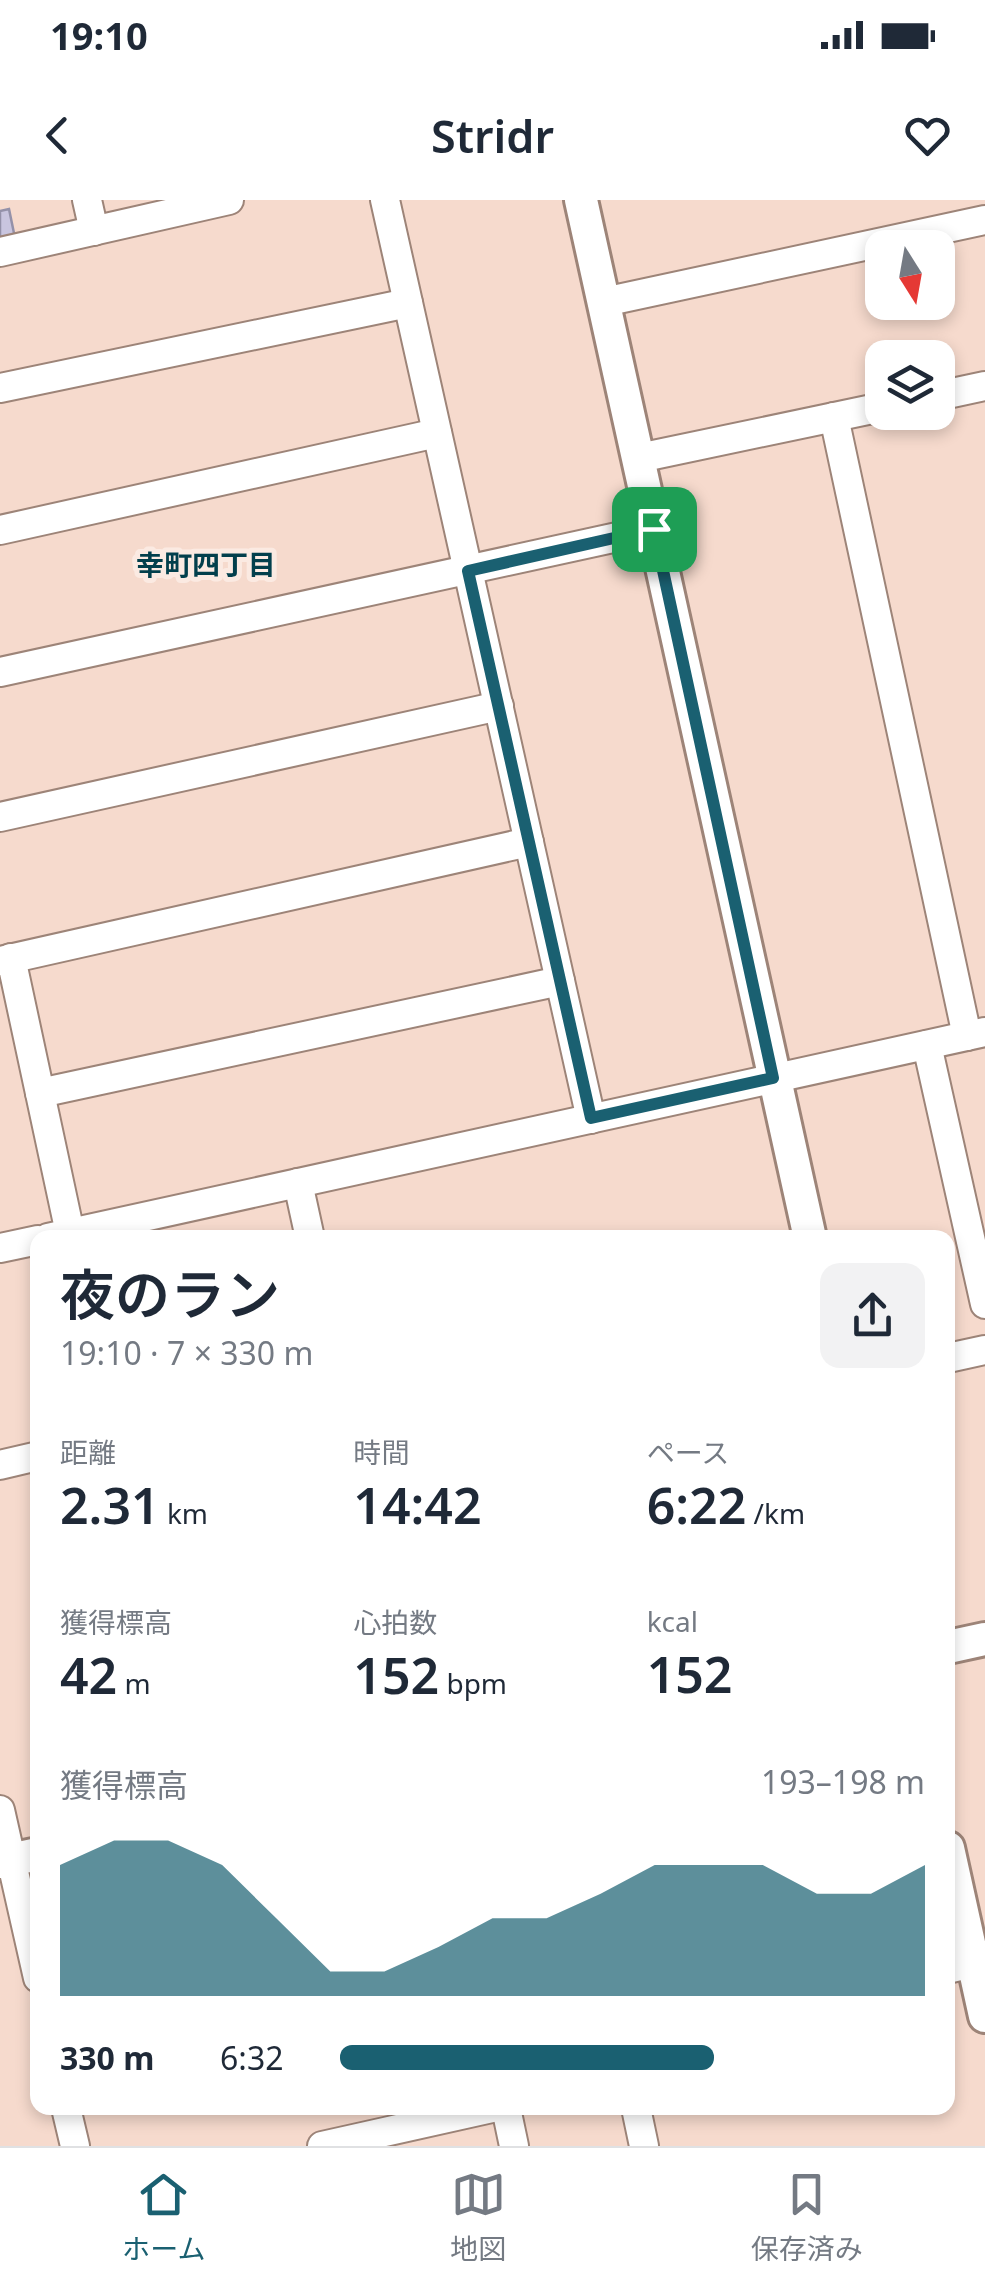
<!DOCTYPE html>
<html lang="ja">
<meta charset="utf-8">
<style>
:root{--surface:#fff;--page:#f2f2f3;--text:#1f2937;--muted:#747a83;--line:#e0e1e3;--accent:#1a6071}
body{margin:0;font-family:"Noto Sans","Noto Sans JP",sans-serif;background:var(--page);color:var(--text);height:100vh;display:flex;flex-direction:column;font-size:38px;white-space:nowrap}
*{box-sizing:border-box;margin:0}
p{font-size:32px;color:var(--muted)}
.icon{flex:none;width:55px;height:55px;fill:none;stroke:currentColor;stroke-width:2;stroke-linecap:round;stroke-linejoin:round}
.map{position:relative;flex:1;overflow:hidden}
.details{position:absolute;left:30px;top:1030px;width:925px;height:885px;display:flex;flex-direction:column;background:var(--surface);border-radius:20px;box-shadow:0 5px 15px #0003}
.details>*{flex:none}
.needle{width:65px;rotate:169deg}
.fabs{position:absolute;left:865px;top:30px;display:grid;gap:20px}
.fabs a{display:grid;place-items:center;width:90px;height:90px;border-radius:20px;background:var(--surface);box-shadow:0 5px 15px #0003;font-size:50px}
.pin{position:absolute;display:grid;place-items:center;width:85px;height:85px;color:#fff;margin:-42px;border-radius:20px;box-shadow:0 5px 15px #0006}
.round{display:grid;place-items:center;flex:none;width:105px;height:105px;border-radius:20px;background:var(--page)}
.head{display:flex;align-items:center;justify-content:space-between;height:170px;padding:0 30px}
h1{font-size:55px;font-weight:600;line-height:75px}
.figures{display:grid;grid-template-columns:repeat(3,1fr);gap:15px;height:170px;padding:10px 30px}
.figures div{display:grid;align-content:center}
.figures b{font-size:50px;font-weight:600}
.figures small{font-size:28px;font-weight:400}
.figures p{font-size:28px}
.chart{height:280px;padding:20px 30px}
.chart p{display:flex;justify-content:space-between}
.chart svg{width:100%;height:180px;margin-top:10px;fill:var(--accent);opacity:.7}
ul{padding:0 30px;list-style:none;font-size:32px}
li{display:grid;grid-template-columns:160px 120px 1fr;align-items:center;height:75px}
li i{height:25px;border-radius:12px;background:var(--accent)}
.status{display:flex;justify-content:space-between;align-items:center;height:70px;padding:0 50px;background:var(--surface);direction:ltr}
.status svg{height:28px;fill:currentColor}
header{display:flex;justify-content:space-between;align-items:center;height:130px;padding:0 30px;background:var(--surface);font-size:45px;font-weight:600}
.tab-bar{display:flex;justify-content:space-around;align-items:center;height:140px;border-top:2px solid var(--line);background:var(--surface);font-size:28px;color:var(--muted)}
.tab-bar a{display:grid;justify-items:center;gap:5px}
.tab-bar .active{color:var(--accent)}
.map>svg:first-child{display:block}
.building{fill:#c9c5df;stroke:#9491a9;stroke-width:2.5}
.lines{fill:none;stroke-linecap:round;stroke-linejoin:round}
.minor-casing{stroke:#9d8478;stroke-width:32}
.tertiary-casing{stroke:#9d8478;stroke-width:38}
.minor{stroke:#fff;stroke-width:28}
.tertiary{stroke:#fff;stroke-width:32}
.route-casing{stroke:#fff;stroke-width:20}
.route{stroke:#1a6071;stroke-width:12}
.labels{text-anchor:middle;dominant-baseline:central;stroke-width:10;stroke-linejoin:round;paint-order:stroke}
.neighbourhood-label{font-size:28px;font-weight:bold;fill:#023f4c;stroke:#fbeae2}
</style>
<div class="status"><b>19:10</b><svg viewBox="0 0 49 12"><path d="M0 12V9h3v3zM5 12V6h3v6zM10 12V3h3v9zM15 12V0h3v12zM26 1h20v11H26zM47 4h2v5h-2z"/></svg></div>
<header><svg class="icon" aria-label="back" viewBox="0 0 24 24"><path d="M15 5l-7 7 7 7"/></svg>Stridr<svg class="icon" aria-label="heart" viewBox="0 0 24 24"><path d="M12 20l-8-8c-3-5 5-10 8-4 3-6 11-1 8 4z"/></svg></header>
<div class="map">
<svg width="985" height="1946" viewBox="0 0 985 1946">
<rect width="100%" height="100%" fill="#f6dacd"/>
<!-- building -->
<polygon class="building" points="9,9 15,38 0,42 0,11"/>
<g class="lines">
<defs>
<g id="minor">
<polyline points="87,0 94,31"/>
<polyline points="385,0 591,919"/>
<polyline points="0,52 229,0"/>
<polyline points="604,102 985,20"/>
<polyline points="0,188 408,103"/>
<polyline points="938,196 985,186"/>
<polyline points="834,217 967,836"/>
<polyline points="639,258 882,207"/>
<polyline points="0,330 437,233"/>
<polyline points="0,472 654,329"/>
<polyline points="0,617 499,506"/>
<polyline points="11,758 70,1033"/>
<polyline points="0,761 529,642"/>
<polyline points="927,845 985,1104"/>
<polyline points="40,893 560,781"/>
<polyline points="298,983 310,1038"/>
<polyline points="48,1038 985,832"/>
<polyline points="0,1048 38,1040"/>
<polyline points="948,1158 985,1150"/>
<polyline points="0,1265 38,1256"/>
<polyline points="0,1610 38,1778"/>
<polyline points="948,1769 973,1763"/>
<polyline points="66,1908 75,1946"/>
<polyline points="506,1908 514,1946"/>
<polyline points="636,1908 644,1946"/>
<polyline points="322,1946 492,1908"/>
</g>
<g id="tertiary">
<polyline points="581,0 810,1038"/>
<polyline points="948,1447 985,1439"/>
<polyline points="948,1648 985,1816"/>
<polyline points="0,1662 38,1654"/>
</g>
</defs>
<!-- minor casing -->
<use href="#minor" class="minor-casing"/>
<!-- tertiary casing -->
<use href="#tertiary" class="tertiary-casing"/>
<!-- minor -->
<use href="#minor" class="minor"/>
<!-- tertiary -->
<use href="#tertiary" class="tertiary"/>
</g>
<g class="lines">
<defs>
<polygon id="route" points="654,329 773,878 591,918 468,371"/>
</defs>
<!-- route casing -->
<use href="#route" class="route-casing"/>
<!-- route -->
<use href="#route" class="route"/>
</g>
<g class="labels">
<!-- neighbourhood labels -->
<g class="neighbourhood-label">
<text x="206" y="364">幸町四丁目</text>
</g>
</g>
</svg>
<div class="fabs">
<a><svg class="needle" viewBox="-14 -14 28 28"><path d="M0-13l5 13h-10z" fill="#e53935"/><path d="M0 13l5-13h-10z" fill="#747a83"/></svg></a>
<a><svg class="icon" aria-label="layers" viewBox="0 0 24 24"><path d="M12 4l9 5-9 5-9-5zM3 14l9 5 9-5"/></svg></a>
</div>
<div class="pin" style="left:654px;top:329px;background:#1e9e55"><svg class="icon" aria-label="arrive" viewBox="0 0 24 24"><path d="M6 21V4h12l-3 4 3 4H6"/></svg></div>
<section class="details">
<div class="head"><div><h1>夜のラン</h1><p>19:10 · 7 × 330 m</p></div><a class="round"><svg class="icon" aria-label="share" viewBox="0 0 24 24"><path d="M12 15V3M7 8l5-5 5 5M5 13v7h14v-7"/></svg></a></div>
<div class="figures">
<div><p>距離</p><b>2.31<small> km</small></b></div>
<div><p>時間</p><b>14:42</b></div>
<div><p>ペース</p><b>6:22<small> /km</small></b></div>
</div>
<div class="figures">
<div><p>獲得標高</p><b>42<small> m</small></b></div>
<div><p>心拍数</p><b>152<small> bpm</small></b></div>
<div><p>kcal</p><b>152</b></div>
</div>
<div class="chart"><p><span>獲得標高</span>193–198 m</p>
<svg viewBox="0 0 160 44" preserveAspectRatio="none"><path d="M0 44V12L10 6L20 6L30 12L40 25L50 38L60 38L70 32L80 25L90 25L100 19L110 12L120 12L130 12L140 19L150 19L160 12V44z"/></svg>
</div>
<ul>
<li><b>330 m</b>6:32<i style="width:64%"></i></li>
</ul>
</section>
</div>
<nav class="tab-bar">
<a class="active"><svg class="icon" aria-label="home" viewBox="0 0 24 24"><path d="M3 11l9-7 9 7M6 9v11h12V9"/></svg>ホーム</a>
<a><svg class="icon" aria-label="map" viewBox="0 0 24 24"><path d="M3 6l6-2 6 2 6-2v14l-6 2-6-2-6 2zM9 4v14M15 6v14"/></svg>地図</a>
<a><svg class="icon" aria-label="saved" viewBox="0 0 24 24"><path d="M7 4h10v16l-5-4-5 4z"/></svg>保存済み</a>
</nav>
